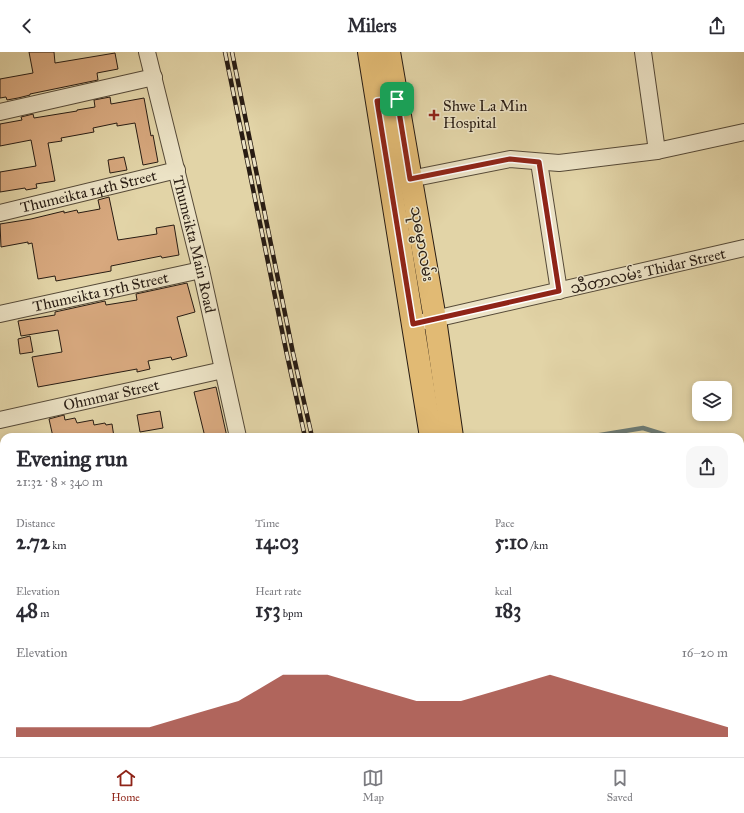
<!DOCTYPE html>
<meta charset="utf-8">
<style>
:root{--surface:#fff;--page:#f7f7f7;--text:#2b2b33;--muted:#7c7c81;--line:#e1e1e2;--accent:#8f2418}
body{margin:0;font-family:"IM FELL Great Primer","Noto Sans Myanmar",serif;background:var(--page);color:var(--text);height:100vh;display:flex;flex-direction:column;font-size:15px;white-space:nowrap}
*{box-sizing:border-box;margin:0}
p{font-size:13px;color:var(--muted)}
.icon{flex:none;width:22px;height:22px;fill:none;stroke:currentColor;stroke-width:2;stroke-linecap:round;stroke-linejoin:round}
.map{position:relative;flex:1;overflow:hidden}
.sheet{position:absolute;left:0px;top:381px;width:744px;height:324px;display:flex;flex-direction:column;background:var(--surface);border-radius:12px 12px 0 0;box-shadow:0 2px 6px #0003}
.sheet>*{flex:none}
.buttons{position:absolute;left:692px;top:329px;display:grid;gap:8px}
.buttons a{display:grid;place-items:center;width:40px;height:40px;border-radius:8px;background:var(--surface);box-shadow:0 2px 6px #0003;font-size:20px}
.pin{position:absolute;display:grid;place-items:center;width:34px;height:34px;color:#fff;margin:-17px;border-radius:8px;box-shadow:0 2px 6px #0006}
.round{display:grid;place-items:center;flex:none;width:42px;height:42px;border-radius:12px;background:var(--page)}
.headline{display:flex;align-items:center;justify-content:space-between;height:68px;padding:0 16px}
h1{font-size:22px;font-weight:700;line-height:30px}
.stats{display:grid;grid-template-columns:repeat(3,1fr);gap:6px;height:68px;padding:4px 16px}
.stats div{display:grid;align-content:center}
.stats b{font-size:20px;font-weight:700}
.stats small{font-size:11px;font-weight:400}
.stats p{font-size:11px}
.chart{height:112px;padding:8px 16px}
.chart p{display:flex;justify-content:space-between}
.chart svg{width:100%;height:72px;margin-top:4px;fill:var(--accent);opacity:.7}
header{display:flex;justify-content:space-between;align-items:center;height:52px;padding:0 16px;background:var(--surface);font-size:18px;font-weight:700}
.tabs{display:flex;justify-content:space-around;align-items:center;height:56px;border-top:1px solid var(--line);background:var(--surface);font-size:11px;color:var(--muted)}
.tabs a{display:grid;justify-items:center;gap:2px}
.tabs .current{color:var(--accent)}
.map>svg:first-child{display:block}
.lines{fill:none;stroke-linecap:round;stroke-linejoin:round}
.stream{stroke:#6b7972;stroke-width:4.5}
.building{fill:#d7a87e;stroke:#281c13}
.street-casing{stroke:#564a38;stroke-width:18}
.primary-casing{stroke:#281c13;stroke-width:24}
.street{stroke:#ece3c6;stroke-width:16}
.primary{stroke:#e1ba74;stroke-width:22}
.rail-casing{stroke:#281c13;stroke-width:4.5}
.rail{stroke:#ece3c6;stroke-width:3;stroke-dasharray:9;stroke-linecap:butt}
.route-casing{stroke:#fff;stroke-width:8}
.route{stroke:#8f2418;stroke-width:5}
.poi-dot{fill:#8f2418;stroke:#ece3c6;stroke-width:1.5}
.labels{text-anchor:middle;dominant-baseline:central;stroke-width:3;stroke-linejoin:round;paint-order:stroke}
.poi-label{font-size:15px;fill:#281c13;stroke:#ece3c6;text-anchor:start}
.street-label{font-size:15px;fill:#281c13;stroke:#ece3c6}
</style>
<header><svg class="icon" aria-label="back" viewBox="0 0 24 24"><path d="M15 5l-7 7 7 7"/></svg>Milers<svg class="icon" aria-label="share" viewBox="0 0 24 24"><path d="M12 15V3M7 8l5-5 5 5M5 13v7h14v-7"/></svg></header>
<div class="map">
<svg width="744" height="705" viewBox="0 0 744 705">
<rect width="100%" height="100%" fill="#e2d4a7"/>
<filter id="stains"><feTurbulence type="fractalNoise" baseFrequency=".005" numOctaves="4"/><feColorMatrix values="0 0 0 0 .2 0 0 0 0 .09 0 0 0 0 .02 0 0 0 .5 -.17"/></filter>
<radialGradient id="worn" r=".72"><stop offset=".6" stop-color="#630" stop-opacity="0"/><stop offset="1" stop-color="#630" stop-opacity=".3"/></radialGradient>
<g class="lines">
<!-- stream -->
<g class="stream">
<polyline points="588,385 643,376 672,385"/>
<polyline points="740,404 744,404"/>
</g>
</g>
<!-- building -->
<g class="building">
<polygon points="29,0 54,0 55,11 115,1 118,17 97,21 98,28 30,42 30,43 18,46 7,48 6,45 0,46 0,27 33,21"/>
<polygon points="110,45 111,52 144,46 151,84 153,83 158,110 143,113 135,71 117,74 117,71 93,76 94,80 61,86 62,89 48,91 55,129 36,132 37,136 26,138 25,136 0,140 0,120 36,114 31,88 0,94 0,72 22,68 21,65 33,62 34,66 77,59 77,58 95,55 94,48"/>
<polygon points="124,105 127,118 110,121 108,108"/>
<polygon points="109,145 118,188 157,182 156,176 174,173 179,203 162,206 161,204 111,214 111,219 56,229 55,224 38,227 32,191 28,192 28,190 1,195 0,172 31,167 64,159 64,161 77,158 78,161 100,157 98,148"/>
<polygon points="187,231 195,260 177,265 187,304 172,308 171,305 148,309 150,317 137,320 137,317 38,335 32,305 62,300 58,278 21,284 18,269 55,263 55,260 105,249 106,253 137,248 136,242"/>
<polygon points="30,284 33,300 20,302 18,287"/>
<polygon points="216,335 227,385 205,385 194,340"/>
<polygon points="160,359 163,376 140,380 137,363"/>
<polygon points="64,363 65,368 75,366 77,371 93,368 94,373 105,371 106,373 112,372 114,385 53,385 49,367"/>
</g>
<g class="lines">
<defs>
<g id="street">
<path id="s1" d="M147,0L201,218L238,385"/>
<polyline points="643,0 657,99"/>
<polyline points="0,60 154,25"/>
<polyline points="539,110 559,239"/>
<polyline points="410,127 510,107 559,111 657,99 744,80"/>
<path id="s2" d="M0,161L177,118"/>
<path id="s3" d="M0,262L201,218"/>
<polyline points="426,269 744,196"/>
<path id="s4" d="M0,368L223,318"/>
<polyline points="0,466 4,465"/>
<polyline points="0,567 4,566"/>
<polyline points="740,680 744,683"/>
<polyline points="312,701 313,705"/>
<polyline points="205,705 218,701"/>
<polyline points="594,705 614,701"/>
</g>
<g id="primary">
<polyline points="369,0 431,385"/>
<polyline points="389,0 435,267 452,385"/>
<polyline points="482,701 482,705"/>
<polyline points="503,701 504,705"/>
</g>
</defs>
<!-- street casing -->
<use href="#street" class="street-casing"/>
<!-- primary casing -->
<use href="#primary" class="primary-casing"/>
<!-- street -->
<use href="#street" class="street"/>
<!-- primary -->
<use href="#primary" class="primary"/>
<defs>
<g id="rail">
<polyline points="225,0 287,303 305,385"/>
<polyline points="232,0 293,301 312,385"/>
<polyline points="377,701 378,705"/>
</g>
</defs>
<!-- rail casing -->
<use href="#rail" class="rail-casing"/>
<!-- rail -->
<use href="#rail" class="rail"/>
</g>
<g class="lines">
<defs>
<polygon id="route" points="397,47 410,127 510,107 539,110 559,239 413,272 377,49"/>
</defs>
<!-- route casing -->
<use href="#route" class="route-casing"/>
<!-- route -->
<use href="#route" class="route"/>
</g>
<!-- markers -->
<path class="poi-dot" d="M432 57h4v4h4v4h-4v4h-4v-4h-4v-4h4z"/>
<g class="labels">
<!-- poi labels -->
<g class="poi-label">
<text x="443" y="54">Shwe La Min<tspan x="443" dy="17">Hospital</tspan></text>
</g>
<!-- street labels -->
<g class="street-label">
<text stroke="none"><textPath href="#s2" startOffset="91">Thumeikta 14th Street</textPath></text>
<text stroke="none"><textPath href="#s1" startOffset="198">Thumeikta Main Road</textPath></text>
<text transform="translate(422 192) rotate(80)">သုဓမ္မာလမ်း</text>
<text transform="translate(648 219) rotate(-13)">သီတာလမ်း Thidar Street</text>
<text stroke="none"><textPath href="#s3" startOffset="103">Thumeikta 15th Street</textPath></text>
<text stroke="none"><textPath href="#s4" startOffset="114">Ohmmar Street</textPath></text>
</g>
</g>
<rect width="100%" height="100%" filter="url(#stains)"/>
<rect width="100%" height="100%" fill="url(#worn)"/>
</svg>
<div class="buttons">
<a><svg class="icon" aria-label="layers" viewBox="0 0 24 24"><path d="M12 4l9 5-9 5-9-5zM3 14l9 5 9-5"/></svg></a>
</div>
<div class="pin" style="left:397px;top:47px;background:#1e9e55"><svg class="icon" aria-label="arrive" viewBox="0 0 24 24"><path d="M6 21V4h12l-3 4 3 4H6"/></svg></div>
<section class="sheet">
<div class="headline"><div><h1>Evening run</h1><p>21:32 · 8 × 340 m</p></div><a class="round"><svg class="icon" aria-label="share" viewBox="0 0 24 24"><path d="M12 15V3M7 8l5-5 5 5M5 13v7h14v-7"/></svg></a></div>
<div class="stats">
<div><p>Distance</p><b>2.72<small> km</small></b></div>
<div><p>Time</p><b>14:03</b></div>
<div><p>Pace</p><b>5:10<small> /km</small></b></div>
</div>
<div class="stats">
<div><p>Elevation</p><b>48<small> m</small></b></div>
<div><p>Heart rate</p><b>153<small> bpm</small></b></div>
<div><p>kcal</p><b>183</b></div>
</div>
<div class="chart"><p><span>Elevation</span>16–20 m</p>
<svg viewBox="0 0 160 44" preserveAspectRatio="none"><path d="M0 44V38L10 38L20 38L30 38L40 30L50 22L60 6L70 6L80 14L90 22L100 22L110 14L120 6L130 14L140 22L150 30L160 38V44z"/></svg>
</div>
</section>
</div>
<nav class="tabs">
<a class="current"><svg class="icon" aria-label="home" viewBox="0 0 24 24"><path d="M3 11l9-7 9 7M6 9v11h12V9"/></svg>Home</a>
<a><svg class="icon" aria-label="map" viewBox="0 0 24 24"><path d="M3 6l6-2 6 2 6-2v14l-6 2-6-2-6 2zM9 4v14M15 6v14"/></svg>Map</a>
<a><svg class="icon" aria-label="saved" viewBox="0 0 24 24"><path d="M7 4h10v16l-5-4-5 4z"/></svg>Saved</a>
</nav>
